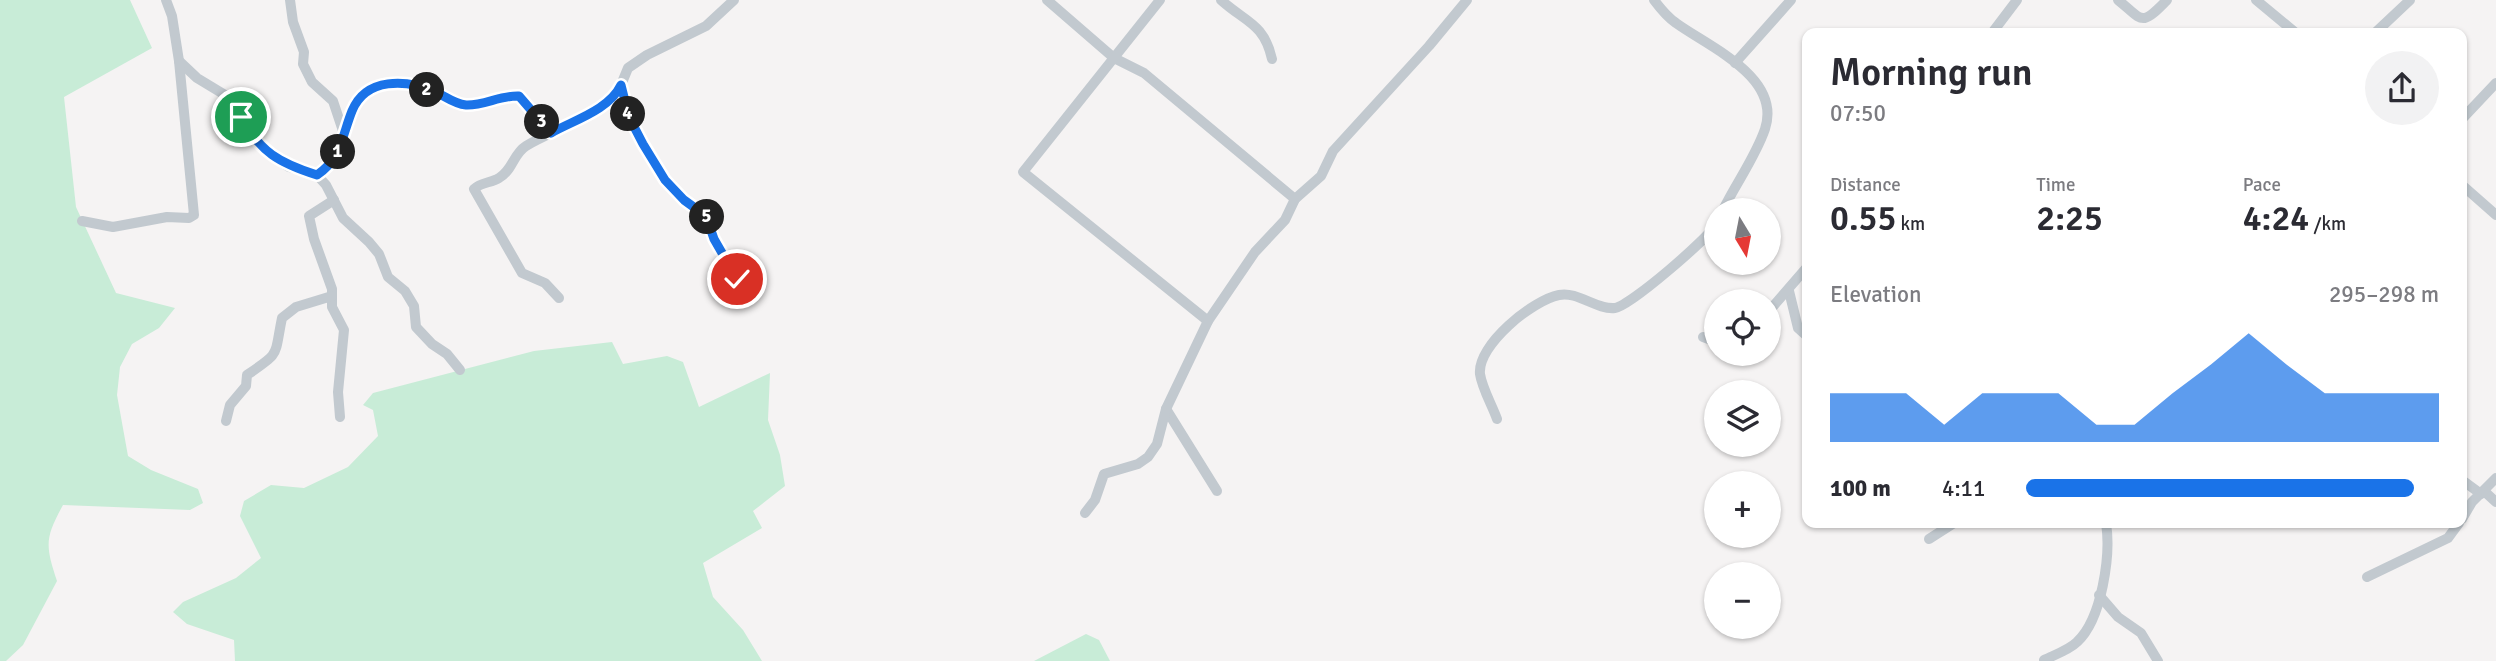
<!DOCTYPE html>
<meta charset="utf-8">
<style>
:root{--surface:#fff;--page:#f2f2f3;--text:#2b2b33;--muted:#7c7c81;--accent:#1a73e8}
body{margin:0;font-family:Signika,sans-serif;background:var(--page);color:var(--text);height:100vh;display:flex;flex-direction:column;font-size:26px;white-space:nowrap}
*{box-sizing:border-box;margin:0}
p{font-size:23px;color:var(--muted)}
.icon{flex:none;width:38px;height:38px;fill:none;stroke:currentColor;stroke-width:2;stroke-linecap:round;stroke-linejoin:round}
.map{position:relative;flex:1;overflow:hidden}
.side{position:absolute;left:1802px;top:28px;width:665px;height:500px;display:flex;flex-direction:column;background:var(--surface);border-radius:14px;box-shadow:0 2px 5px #0004}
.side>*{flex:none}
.needle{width:46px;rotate:170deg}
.fabs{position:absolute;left:1704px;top:198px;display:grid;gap:14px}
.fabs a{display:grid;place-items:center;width:77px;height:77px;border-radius:50%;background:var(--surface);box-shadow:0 2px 5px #0004;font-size:35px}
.pin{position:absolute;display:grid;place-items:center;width:60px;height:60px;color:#fff;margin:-30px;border:4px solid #fff;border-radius:50%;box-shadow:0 2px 7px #0007}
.km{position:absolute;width:35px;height:35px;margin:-18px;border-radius:50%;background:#222;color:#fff;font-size:19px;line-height:35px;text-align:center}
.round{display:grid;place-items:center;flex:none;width:74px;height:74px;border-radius:37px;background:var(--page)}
.headline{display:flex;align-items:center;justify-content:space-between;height:119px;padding:0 28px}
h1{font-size:38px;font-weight:600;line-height:52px}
.metrics{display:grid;grid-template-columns:repeat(3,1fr);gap:10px;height:119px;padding:7px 28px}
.metrics div{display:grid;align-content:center}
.metrics b{font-size:35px;font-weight:600}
.metrics small{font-size:19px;font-weight:400}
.metrics p{font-size:19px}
.chart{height:196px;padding:14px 28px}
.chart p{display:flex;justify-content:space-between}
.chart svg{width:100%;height:126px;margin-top:7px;fill:var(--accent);opacity:.7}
ul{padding:0 28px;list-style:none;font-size:23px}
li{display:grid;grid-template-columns:112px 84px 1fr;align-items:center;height:52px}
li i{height:18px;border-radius:9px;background:var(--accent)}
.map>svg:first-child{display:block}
.green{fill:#c8ecd7}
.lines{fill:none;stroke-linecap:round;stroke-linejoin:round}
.minor{stroke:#c2c9cf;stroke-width:10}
.route-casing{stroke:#fff;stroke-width:14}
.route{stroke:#1a73e8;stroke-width:9}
</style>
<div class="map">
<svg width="2496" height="661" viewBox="0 0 2496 661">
<rect width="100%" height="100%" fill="#f5f3f3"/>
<!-- green -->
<g class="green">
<path d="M0,0H130L152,48L64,97L76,207L116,293L175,308L159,328L132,344L120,367L117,395L128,456L151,470L198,489L203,503L190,510L63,505C45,538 45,545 57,581L23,645L6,661H0Z"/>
<polygon points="612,342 623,364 667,356 683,362 699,407 770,373 768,420 780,455 785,486 753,511 762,528 703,563 713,597 743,630 762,661 235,661 234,640 187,624 173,612 183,602 236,578 261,558 240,516 244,501 271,485 304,488 348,467 378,436 373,410 363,405 373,393 534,351"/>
<polygon points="1086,634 1099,640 1110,661 1034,661"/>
</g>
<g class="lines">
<!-- minor -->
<g class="minor">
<polyline points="290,0 293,22 304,52 303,64 312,82 333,101 344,134"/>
<polyline points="734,0 706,26 647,55 628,68 621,85 629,117 665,180 684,200 706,216 714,239 751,298"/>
<polyline points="1047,0 1114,58 1144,73 1295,199"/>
<polyline points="1160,0 1023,172 1208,321"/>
<path d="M1221,0C1245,22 1264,23 1272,59"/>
<path d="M1654,0C1660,8 1667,17 1676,23C1709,47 1782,77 1765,129C1755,158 1736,183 1723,210"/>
<path d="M2118,0C2143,20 2140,28 2167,0"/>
<polyline points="2256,0 2296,33"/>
<polyline points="1992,33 2017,0"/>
<polyline points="2375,33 2410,0"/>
<polyline points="179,61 197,78 235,101 251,135 270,155 289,167 317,175 326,185 343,218 369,242 379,254 388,277 405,291 414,306 416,327 432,344 447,354 460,370"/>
<polyline points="1735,63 1791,0"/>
<polyline points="2462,119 2496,83"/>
<path d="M317,175C341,159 342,136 352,111C366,77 406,79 436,92C446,97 455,104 466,105C483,106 501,95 519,96L550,133"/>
<polyline points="2462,185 2496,215"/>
<polyline points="334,200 309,216 314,239 332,289 332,307 344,330 338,392 340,417"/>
<polyline points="82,221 113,227 167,217 189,218 194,215 179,61 172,16 166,0"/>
<polyline points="1789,291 1798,328 1808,337"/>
<path d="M559,298L545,283L522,273L474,189C481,182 491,183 499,178C513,170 513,154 526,146C554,129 607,114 620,85"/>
<polyline points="1769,311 1808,266"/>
<polyline points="1703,337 1717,342"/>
<polyline points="1166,409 1217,491"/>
<path d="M1497,419C1492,405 1482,388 1480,374C1477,345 1533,300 1559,295C1578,291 1596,310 1615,308C1630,306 1710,237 1717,223"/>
<path d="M226,421L230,405L246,386L247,375C281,352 274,357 282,318L296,307L332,296"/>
<polyline points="2462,480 2481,494"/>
<polyline points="2484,491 2496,502"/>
<polyline points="1085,513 1095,500 1104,474 1138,464 1148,457 1157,444 1166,409 1208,321 1255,252 1285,220 1295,199 1321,176 1333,151 1429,46 1467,0"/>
<polyline points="2462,519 2472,502 2496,478"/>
<polyline points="1929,539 1954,523"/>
<polyline points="2367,577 2448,538 2459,523"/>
<polyline points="2099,595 2118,617 2141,633 2158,661"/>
<path d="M2044,660C2054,655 2069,650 2077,642C2102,619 2111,555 2106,523"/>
</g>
</g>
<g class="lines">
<defs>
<path id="route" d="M241,117C260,152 279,163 317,175C341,159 342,136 352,111C366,77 406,79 436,92C446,97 455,104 466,105C483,106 501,95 519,96L551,133C574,120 609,110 621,85L629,117L643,144L665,180L684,200L706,216L714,239L737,279"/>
</defs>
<!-- route casing -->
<use href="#route" class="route-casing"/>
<!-- route -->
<use href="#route" class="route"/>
</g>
</svg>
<div class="fabs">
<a><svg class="needle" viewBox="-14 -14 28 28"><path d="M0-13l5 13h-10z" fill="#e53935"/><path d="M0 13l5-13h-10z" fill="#7c7c81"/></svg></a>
<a><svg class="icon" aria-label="locate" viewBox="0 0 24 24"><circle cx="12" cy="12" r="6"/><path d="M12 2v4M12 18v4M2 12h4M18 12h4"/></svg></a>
<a><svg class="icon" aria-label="layers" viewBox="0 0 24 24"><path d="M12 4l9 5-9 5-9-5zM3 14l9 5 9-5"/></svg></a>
<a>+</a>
<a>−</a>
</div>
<div class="pin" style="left:241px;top:117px;background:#1e9e55"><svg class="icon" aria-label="arrive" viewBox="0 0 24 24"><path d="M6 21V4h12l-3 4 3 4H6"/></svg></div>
<div class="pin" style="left:737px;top:279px;background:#d93025"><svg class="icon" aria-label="check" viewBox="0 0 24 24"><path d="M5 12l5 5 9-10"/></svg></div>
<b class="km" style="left:338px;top:152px">1</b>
<b class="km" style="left:427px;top:90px">2</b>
<b class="km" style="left:542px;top:122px">3</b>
<b class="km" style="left:628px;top:114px">4</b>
<b class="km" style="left:707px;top:217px">5</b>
<section class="side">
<div class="headline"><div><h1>Morning run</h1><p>07:50</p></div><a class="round"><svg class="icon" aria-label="share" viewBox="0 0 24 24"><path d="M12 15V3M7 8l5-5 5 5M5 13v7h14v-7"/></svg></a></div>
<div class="metrics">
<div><p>Distance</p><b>0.55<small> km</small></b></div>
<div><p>Time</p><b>2:25</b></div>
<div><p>Pace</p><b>4:24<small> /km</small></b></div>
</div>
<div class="chart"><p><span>Elevation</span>295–298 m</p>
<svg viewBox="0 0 160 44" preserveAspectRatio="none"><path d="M0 44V27L10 27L20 27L30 38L40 27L50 27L60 27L70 38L80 38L90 27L100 17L110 6L120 17L130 27L140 27L150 27L160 27V44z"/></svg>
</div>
<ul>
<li><b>100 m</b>4:11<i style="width:94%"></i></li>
</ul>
</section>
</div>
